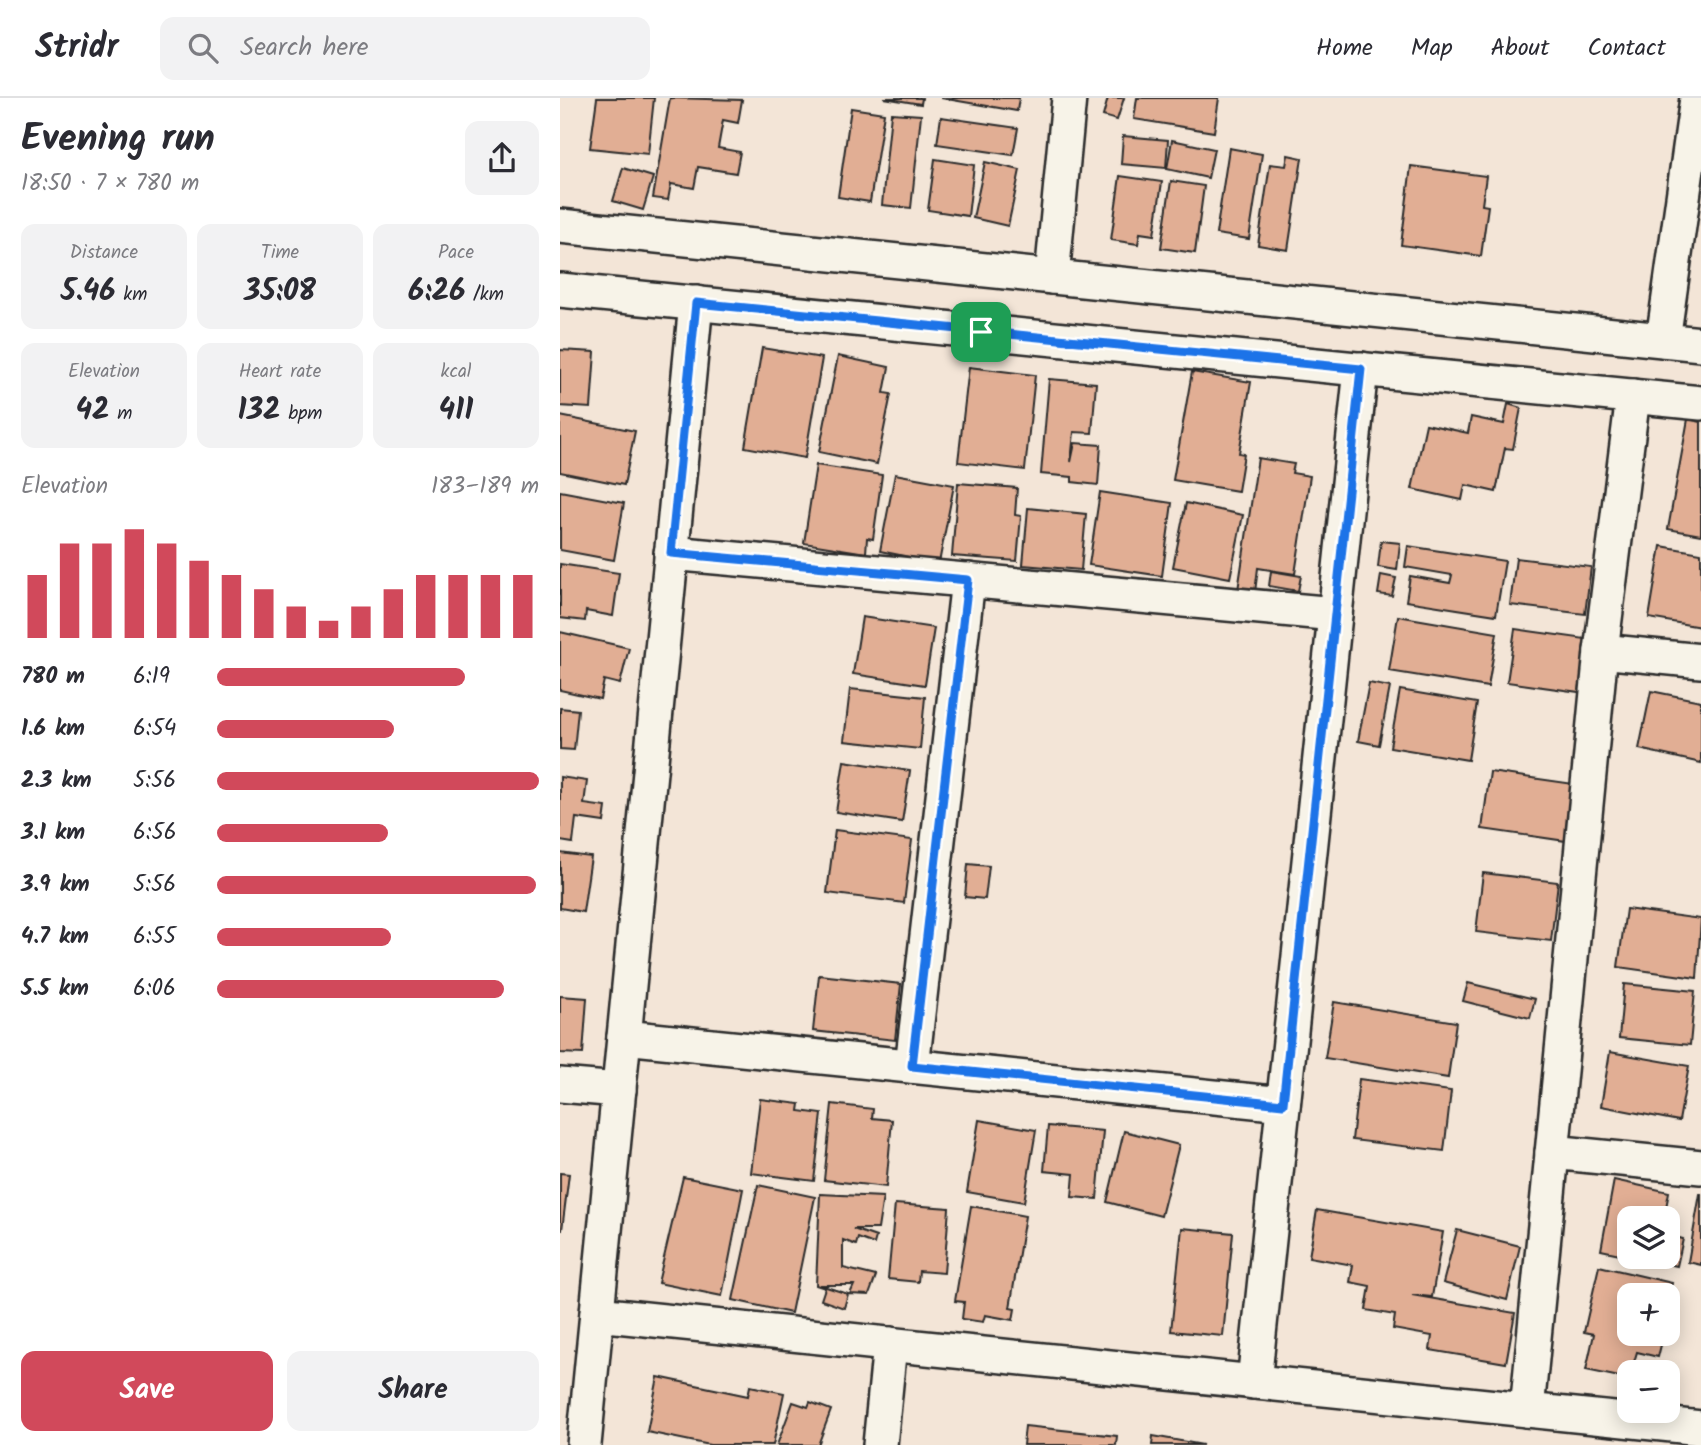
<!DOCTYPE html>
<meta charset="utf-8">
<style>
:root{--surface:#fff;--page:#f2f2f3;--text:#2b2b33;--muted:#7c7c81;--line:#e1e1e2;--accent:#d1495b}
body{margin:0;font-family:Kalam,sans-serif;background:var(--page);color:var(--text);height:100vh;display:flex;flex-direction:column;font-size:26px;white-space:nowrap}
*{box-sizing:border-box;margin:0}
p{font-size:23px;color:var(--muted)}
.icon{flex:none;width:38px;height:38px;fill:none;stroke:currentColor;stroke-width:2;stroke-linecap:round;stroke-linejoin:round}
.map{position:relative;flex:1;overflow:hidden}
.sheet{display:flex;flex-direction:column;background:var(--surface);width:560px}
.sheet>*{flex:none}
.controls{position:absolute;left:1057px;top:1108px;display:grid;gap:14px}
.controls a{display:grid;place-items:center;width:63px;height:63px;border-radius:14px;background:var(--surface);box-shadow:0 4px 18px #0003;font-size:35px}
.pin{position:absolute;display:grid;place-items:center;width:60px;height:60px;color:#fff;margin:-30px;border-radius:14px;box-shadow:0 4px 10px #0006}
.round{display:grid;place-items:center;flex:none;width:74px;height:74px;border-radius:14px;background:var(--page)}
.headline{display:flex;align-items:center;justify-content:space-between;height:119px;padding:0 21px}
h1{font-size:38px;font-weight:600;line-height:52px}
.stats{display:grid;grid-template-columns:repeat(3,1fr);gap:10px;height:119px;padding:7px 21px}
.stats div{display:grid;align-content:center;border-radius:14px;background:var(--page);text-align:center}
.stats b{font-size:30px;font-weight:600}
.stats small{font-size:19px;font-weight:400}
.stats p{font-size:19px}
.chart{height:196px;padding:14px 21px}
.chart p{display:flex;justify-content:space-between}
.chart svg{width:100%;height:126px;margin-top:7px;stroke:var(--accent);stroke-width:6}
.button{display:flex;gap:14px;margin-top:auto;padding:14px 21px}
.button a{flex:1;height:80px;border-radius:14px;background:var(--accent);color:#fff;font-size:28px;font-weight:600;line-height:80px;text-align:center}
.button a+a{background:var(--page);color:var(--text)}
ul{padding:0 21px;list-style:none;font-size:23px}
li{display:grid;grid-template-columns:112px 84px 1fr;align-items:center;height:52px}
li i{height:18px;border-radius:9px;background:var(--accent)}
header{display:flex;align-items:center;gap:42px;box-sizing:border-box;height:98px;padding:0 35px;background:var(--surface);border-bottom:2px solid var(--line)}
header strong{font-size:33px}
nav{display:flex;gap:38px;margin-inline-start:auto;font-size:24px}
.search{width:490px;height:63px;background:var(--page);display:flex;align-items:center;gap:18px;box-sizing:border-box;padding:0 24px;border-radius:14px;color:var(--muted);font-size:26px}
main{display:flex;flex:1;min-height:0}
.map>svg:first-child{display:block}
.building{fill:#e1ae94;stroke:#2b2b2b;stroke-width:2}
.lines{fill:none;stroke-linecap:round;stroke-linejoin:round}
.minor-casing{stroke:#2b2b2b;stroke-width:38}
.minor{stroke:#f7f3e8;stroke-width:33}
.route-casing{stroke:#fff;stroke-width:14}
.route{stroke:#1a73e8;stroke-width:9}
</style>
<header>
<strong>Stridr</strong>
<div class="search"><svg class="icon" aria-label="search" viewBox="0 0 24 24"><circle cx="10" cy="10" r="6"/><path d="M15 15l6 6"/></svg>Search here</div>
<nav><a>Home</a><a>Map</a><a>About</a><a>Contact</a></nav>
</header>
<main>
<section class="sheet">
<div class="headline"><div><h1>Evening run</h1><p>18:50 · 7 × 780 m</p></div><a class="round"><svg class="icon" aria-label="share" viewBox="0 0 24 24"><path d="M12 15V3M7 8l5-5 5 5M5 13v7h14v-7"/></svg></a></div>
<div class="stats">
<div><p>Distance</p><b>5.46<small> km</small></b></div>
<div><p>Time</p><b>35:08</b></div>
<div><p>Pace</p><b>6:26<small> /km</small></b></div>
</div>
<div class="stats">
<div><p>Elevation</p><b>42<small> m</small></b></div>
<div><p>Heart rate</p><b>132<small> bpm</small></b></div>
<div><p>kcal</p><b>411</b></div>
</div>
<div class="chart"><p><span>Elevation</span>183–189 m</p>
<svg viewBox="0 0 160 44" preserveAspectRatio="none"><path d="M5 44V22M15 44V11M25 44V11M35 44V6M45 44V11M55 44V17M65 44V22M75 44V27M85 44V33M95 44V38M105 44V33M115 44V27M125 44V22M135 44V22M145 44V22M155 44V22"/></svg>
</div>
<ul>
<li><b>780 m</b>6:19<i style="width:77%"></i></li>
<li><b>1.6 km</b>6:54<i style="width:55%"></i></li>
<li><b>2.3 km</b>5:56<i style="width:100%"></i></li>
<li><b>3.1 km</b>6:56<i style="width:53%"></i></li>
<li><b>3.9 km</b>5:56<i style="width:99%"></i></li>
<li><b>4.7 km</b>6:55<i style="width:54%"></i></li>
<li><b>5.5 km</b>6:06<i style="width:89%"></i></li>
</ul>
<div class="button"><a>Save</a><a>Share</a></div>
</section>
<div class="map">
<svg width="1141" height="1347" viewBox="0 0 1141 1347">
<rect width="100%" height="100%" fill="#f3e5d7"/>
<filter id="ink" filterUnits="userSpaceOnUse"><feTurbulence type="fractalNoise" baseFrequency=".0143" numOctaves="2"/><feDisplacementMap in="SourceGraphic" scale="14" xChannelSelector="R" yChannelSelector="G"/><feConvolveMatrix kernelMatrix="1 2 1 2 8 2 1 2 1" color-interpolation-filters="sRGB"/></filter>
<g filter="url(#ink)">
<!-- building -->
<g class="building">
<polygon points="37,0 94,0 88,56 30,50"/>
<polygon points="110,0 182,2 178,25 163,22 158,50 180,54 176,75 138,69 134,90 111,86 108,102 93,100"/>
<polygon points="324,0 362,0 361,6"/>
<polygon points="381,0 459,0 457,13"/>
<polygon points="548,0 564,0 557,22 543,18"/>
<polygon points="577,0 659,0 654,34 574,21"/>
<polygon points="291,10 324,15 310,104 278,99"/>
<polygon points="331,15 361,17 351,110 322,107"/>
<polygon points="381,19 458,30 453,57 377,46"/>
<polygon points="563,38 608,42 606,70 561,66"/>
<polygon points="612,42 654,51 648,80 607,71"/>
<polygon points="669,50 702,56 689,141 656,136"/>
<polygon points="728,57 742,60 728,152 698,147 710,66 726,68"/>
<polygon points="375,61 414,67 408,118 368,112"/>
<polygon points="425,64 460,72 448,128 413,120"/>
<polygon points="851,68 926,78 922,107 928,108 921,158 841,147"/>
<polygon points="63,70 93,79 83,112 53,103"/>
<polygon points="560,78 602,84 594,137 580,135 578,146 551,142"/>
<polygon points="611,83 644,88 635,155 601,150"/>
<polygon points="202,250 262,260 245,360 185,349"/>
<polygon points="0,252 35,254 31,310 0,308"/>
<polygon points="278,258 329,269 324,295 331,296 317,366 259,354"/>
<polygon points="409,269 475,277 465,372 398,364"/>
<polygon points="632,274 691,284 679,355 684,356 678,393 613,382"/>
<polygon points="489,281 536,285 532,335 514,334 511,364 515,345 541,347 538,387 512,384 512,379 481,376"/>
<polygon points="948,306 961,310 953,351 945,350 936,394 905,387 902,402 852,391 866,326 908,335 911,319 944,326"/>
<polygon points="0,318 75,333 64,387 0,374"/>
<polygon points="1128,321 1141,324 1141,437 1108,431"/>
<polygon points="698,360 734,366 732,375 750,378 735,476 698,470 695,494 678,492"/>
<polygon points="256,367 322,377 313,441 307,440 306,455 244,445"/>
<polygon points="335,376 394,387 379,465 320,453"/>
<polygon points="398,385 457,390 455,417 461,418 457,463 392,458"/>
<polygon points="0,393 64,405 54,462 0,452"/>
<polygon points="540,394 612,405 602,478 529,467"/>
<polygon points="626,405 683,417 670,480 613,469"/>
<polygon points="468,410 526,416 521,472 463,467"/>
<polygon points="821,443 840,445 837,472 818,469"/>
<polygon points="848,448 945,463 936,517 846,503 850,478 890,485 892,477 845,469"/>
<polygon points="1101,448 1141,455 1141,529 1089,520"/>
<polygon points="956,460 1031,469 1025,516 950,507"/>
<polygon points="0,466 59,475 53,518 26,513 25,523 0,520"/>
<polygon points="711,473 741,478 738,493 709,488"/>
<polygon points="821,477 836,480 832,498 818,496"/>
<polygon points="838,518 937,535 928,589 829,573"/>
<polygon points="302,519 374,530 365,587 293,576"/>
<polygon points="955,531 1026,541 1019,594 947,584"/>
<polygon points="0,534 69,550 60,586 44,582 40,601 0,592"/>
<polygon points="809,585 830,589 819,647 798,643"/>
<polygon points="290,591 365,599 360,651 284,643"/>
<polygon points="840,592 917,605 908,662 830,649"/>
<polygon points="1091,593 1141,603 1141,665 1079,651"/>
<polygon points="0,610 18,612 14,652 0,651"/>
<polygon points="284,663 350,673 342,724 276,714"/>
<polygon points="930,674 1014,686 1006,743 922,731"/>
<polygon points="0,679 27,683 24,706 46,709 44,724 16,720 13,745 0,743"/>
<polygon points="275,732 352,742 344,805 267,795"/>
<polygon points="0,755 31,759 23,814 0,810"/>
<polygon points="408,766 429,768 425,801 405,799"/>
<polygon points="923,775 998,784 991,843 916,834"/>
<polygon points="1066,811 1141,821 1137,880 1058,869"/>
<polygon points="259,877 341,886 335,942 253,933"/>
<polygon points="908,885 975,901 970,920 903,903"/>
<polygon points="1064,886 1135,893 1130,947 1059,940"/>
<polygon points="0,898 27,900 23,956 0,955"/>
<polygon points="774,904 896,924 888,980 765,960"/>
<polygon points="1050,954 1129,968 1119,1023 1041,1008"/>
<polygon points="799,981 891,993 884,1053 792,1042"/>
<polygon points="200,1001 240,1006 239,1013 262,1016 254,1083 191,1075"/>
<polygon points="272,1006 313,1011 312,1020 332,1022 326,1089 264,1082"/>
<polygon points="419,1022 476,1032 464,1104 407,1094"/>
<polygon points="488,1028 543,1033 537,1101 512,1099 514,1076 484,1073"/>
<polygon points="564,1033 619,1047 601,1118 547,1104"/>
<polygon points="0,1075 9,1076 2,1132 0,1132"/>
<polygon points="123,1079 183,1091 162,1198 98,1185"/>
<polygon points="1054,1082 1109,1094 1104,1120 1069,1120 1069,1158 1041,1152"/>
<polygon points="198,1087 255,1099 231,1215 173,1202"/>
<polygon points="260,1096 323,1099 318,1131 293,1131 316,1139 314,1146 298,1140 296,1147 283,1142 283,1170 316,1178 309,1197 290,1196 294,1187 260,1187 288,1196 284,1210 261,1202 265,1190 256,1187"/>
<polygon points="1140,1096 1141,1096 1141,1167 1128,1164"/>
<polygon points="335,1106 389,1110 384,1175 359,1173 358,1184 328,1181"/>
<polygon points="411,1108 465,1118 450,1210 455,1211 453,1222 425,1217 423,1224 402,1221 404,1204 395,1203"/>
<polygon points="757,1112 883,1134 872,1199 852,1197 955,1215 946,1265 870,1252 872,1238 833,1231 835,1217 806,1212 810,1188 790,1184 793,1167 749,1159"/>
<polygon points="622,1130 673,1135 663,1238 611,1233"/>
<polygon points="897,1132 960,1148 947,1202 883,1185"/>
<polygon points="1108,1137 1123,1141 1117,1168 1071,1158 1108,1158"/>
<polygon points="1039,1168 1112,1185 1109,1197 1093,1193 1092,1197 1069,1197 1069,1236 1091,1236 1090,1241 1102,1243 1098,1259 1077,1254 1074,1264 1110,1271 1108,1280 1108,1274 1069,1274 1069,1281 1026,1272 1034,1236 1024,1234"/>
<polygon points="98,1279 188,1298 190,1288 224,1295 213,1347 150,1347 87,1334"/>
<polygon points="233,1304 248,1309 250,1304 271,1312 258,1347 217,1347"/>
<polygon points="465,1328 557,1338 556,1347 463,1347"/>
<polygon points="593,1338 643,1347 592,1347"/>
</g>
<g class="lines">
<defs>
<g id="minor">
<polyline points="0,128 1141,246"/>
<polyline points="492,179 509,0"/>
<polyline points="0,192 1141,305"/>
<polyline points="1103,242 1137,0"/>
<polyline points="111,455 775,516"/>
<polyline points="1041,553 1073,298"/>
<polyline points="64,939 723,1006"/>
<polyline points="352,968 408,482"/>
<polyline points="0,987 59,992"/>
<polyline points="992,1054 1141,1069"/>
<polyline points="37,1216 1141,1330"/>
<polyline points="694,1284 801,271"/>
<polyline points="967,1312 1041,553 1141,563"/>
<polyline points="24,1347 136,205"/>
<polyline points="320,1347 330,1246"/>
</g>
</defs>
<!-- minor casing -->
<use href="#minor" class="minor-casing"/>
<!-- minor -->
<use href="#minor" class="minor"/>
</g>
</g>
<g class="lines" filter="url(#ink)">
<defs>
<polygon id="route" points="136,205 801,271 723,1006 352,968 408,482 111,455"/>
</defs>
<!-- route casing -->
<use href="#route" class="route-casing"/>
<!-- route -->
<use href="#route" class="route"/>
</g>
</svg>
<div class="controls">
<a><svg class="icon" aria-label="layers" viewBox="0 0 24 24"><path d="M12 4l9 5-9 5-9-5zM3 14l9 5 9-5"/></svg></a>
<a>+</a>
<a>−</a>
</div>
<div class="pin" style="left:421px;top:234px;background:#1e9e55"><svg class="icon" aria-label="arrive" viewBox="0 0 24 24"><path d="M6 21V4h12l-3 4 3 4H6"/></svg></div>
</div>
</main>
